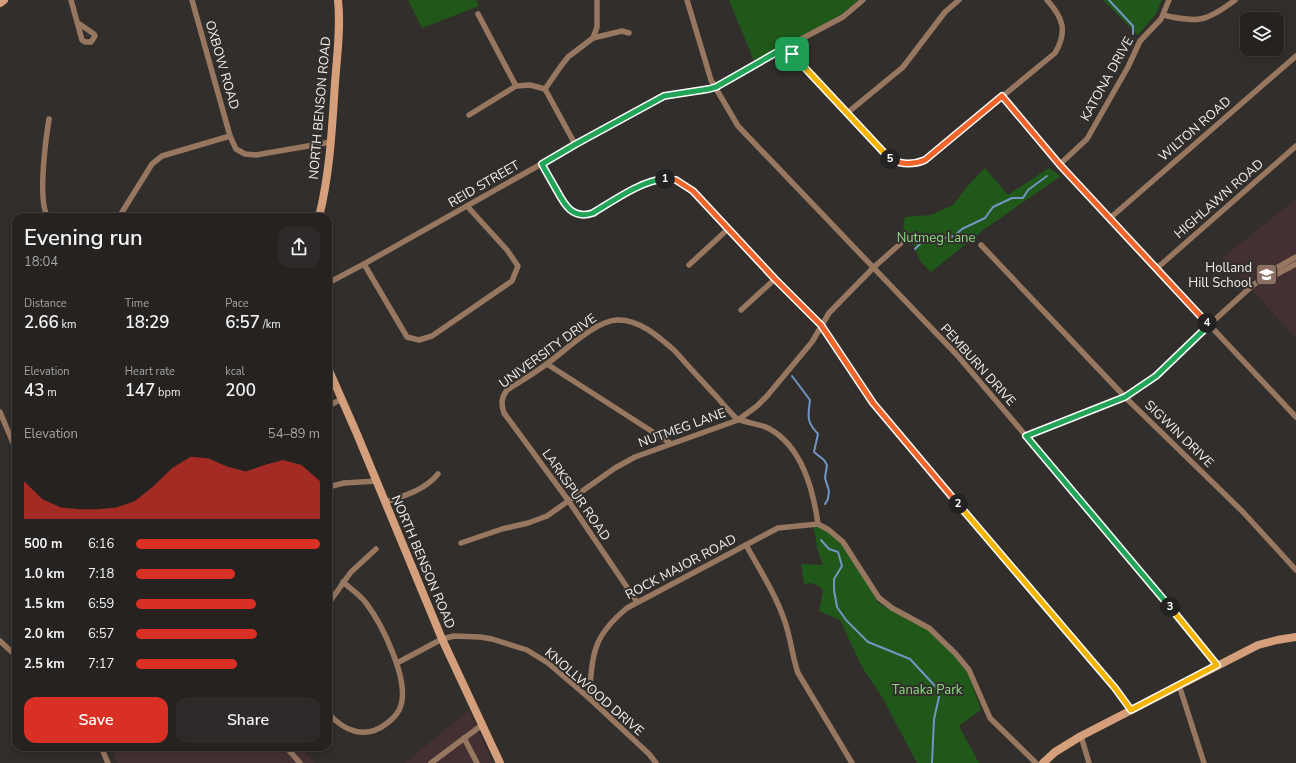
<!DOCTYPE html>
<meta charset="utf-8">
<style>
:root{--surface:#252220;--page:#2d2a29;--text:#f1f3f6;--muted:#a3a4a5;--line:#423f3e;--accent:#d93025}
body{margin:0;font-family:"Nunito Sans",sans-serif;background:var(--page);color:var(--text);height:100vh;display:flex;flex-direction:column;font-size:15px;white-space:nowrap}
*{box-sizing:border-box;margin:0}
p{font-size:13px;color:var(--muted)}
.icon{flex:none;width:22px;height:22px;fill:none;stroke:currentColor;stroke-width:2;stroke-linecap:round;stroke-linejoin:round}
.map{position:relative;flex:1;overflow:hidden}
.sheet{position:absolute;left:12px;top:213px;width:320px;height:538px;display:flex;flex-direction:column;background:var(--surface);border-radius:12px;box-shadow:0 2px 10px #0003,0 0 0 1px var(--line)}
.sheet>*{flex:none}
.fabs{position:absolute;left:1240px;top:12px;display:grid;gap:8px}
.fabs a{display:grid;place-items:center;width:44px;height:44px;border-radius:8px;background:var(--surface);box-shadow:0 2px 10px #0003,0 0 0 1px var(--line);font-size:20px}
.pin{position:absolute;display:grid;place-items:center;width:34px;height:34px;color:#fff;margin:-17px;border-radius:8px;box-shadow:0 2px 6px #0006}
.km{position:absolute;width:20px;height:20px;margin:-10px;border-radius:50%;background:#222;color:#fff;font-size:11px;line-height:20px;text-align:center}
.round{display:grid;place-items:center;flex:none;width:42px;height:42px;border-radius:12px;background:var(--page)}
.summary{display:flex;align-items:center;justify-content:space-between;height:68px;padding:0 12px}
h1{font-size:22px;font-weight:600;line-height:30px}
.figures{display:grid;grid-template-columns:repeat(3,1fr);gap:6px;height:68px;padding:4px 12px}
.figures div{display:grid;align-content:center}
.figures b{font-size:17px;font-weight:600}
.figures small{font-size:11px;font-weight:400}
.figures p{font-size:11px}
.chart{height:112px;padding:8px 12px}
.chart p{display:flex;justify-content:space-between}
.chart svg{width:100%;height:72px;margin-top:4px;fill:var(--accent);opacity:.7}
.cta{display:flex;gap:8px;margin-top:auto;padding:8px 12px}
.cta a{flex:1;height:46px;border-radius:12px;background:var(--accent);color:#fff;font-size:16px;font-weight:600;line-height:46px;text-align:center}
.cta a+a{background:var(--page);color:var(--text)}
ul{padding:0 12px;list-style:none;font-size:13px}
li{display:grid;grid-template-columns:64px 48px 1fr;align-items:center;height:30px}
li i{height:10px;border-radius:5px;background:var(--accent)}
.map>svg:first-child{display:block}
.education{fill:#443033}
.green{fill:#20581a}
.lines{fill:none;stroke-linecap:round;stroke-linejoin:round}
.stream{stroke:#7295c4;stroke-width:2}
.street{stroke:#987760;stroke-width:5.5}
.secondary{stroke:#d49f7a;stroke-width:8}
.split-1-casing{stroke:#fff;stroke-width:8}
.split-2-casing{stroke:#fff;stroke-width:8}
.split-3-casing{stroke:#fff;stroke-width:8}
.split-4-casing{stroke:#fff;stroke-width:8}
.split-5-casing{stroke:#fff;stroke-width:8}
.split-6-casing{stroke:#fff;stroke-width:8}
.split-1{stroke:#22a559;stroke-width:5}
.split-2{stroke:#f0652b;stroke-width:5}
.split-3{stroke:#f5b400;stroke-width:5}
.split-4{stroke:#22a559;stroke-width:5}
.split-5{stroke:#f0652b;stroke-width:5}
.split-6{stroke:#f5b400;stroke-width:5}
.labels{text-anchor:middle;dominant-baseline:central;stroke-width:4;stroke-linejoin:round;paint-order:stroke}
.street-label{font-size:13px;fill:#f1eeed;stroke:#312e2b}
.park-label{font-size:13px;fill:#89db7f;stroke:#312e2b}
.poi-label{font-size:13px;fill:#f1eeed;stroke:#312e2b;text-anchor:end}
</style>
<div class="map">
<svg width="1296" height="763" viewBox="0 0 1296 763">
<rect width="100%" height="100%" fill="#312e2b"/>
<!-- education -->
<g class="education">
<polygon points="1296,199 1296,338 1222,258"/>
<polygon points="469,710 493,763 405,763"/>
<polygon points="111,747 300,747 315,763 117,763"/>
</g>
<!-- green -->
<g class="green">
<polygon points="408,0 476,0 479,6 422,28"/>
<polygon points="729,0 858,0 841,15 754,61"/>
<polygon points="1103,0 1162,0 1156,14 1138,35"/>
<polygon points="985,168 1008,195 1049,168 1061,176 986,228 931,272 921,262 913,244 903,228 905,217 931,215 953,205 966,188"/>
<path d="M813,524L820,525L840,542L873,593L878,603L930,631L953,655L968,673L981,710L959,726L979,763H917L882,697L862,667L840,620L819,611L823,590C818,585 811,582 804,584L801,564L823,565L818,552Z"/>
</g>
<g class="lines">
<!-- stream -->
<g class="stream">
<polyline points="1109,0 1133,26 1133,34"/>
<polyline points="915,249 921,243 954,236 962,229 985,218 993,207 1012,198 1023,198 1028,190 1047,176"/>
<path d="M792,376L810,400C808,417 806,421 818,434L814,452L824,460L827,465L825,478L829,491L828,499L825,504"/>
<polyline points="821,540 829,549 838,552 842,566 834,579 834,590 837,607 846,620 868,642 910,659 936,687 939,697 934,719 932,763"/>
</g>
<!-- street -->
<g class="street">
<polyline points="71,0 82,40 85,42 91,42 95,36 94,34 78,23"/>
<polyline points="192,0 230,136"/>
<polyline points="687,0 711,80 738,126 957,355 1026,436 1170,607 1217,665"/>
<polyline points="478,14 516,86 530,85 545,89"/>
<path d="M1163,15C1198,23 1206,22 1235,0"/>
<polyline points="593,38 622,31 629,33"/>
<path d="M786,47L792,55L889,159C902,165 913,165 925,160L1055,53C1068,31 1063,18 1047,0"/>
<polyline points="545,89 561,66 568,57 593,38 597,27 597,0"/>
<polyline points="545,89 575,144"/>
<polyline points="1002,96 1059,165 1296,417"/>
<polyline points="847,113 903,67 945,12 959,0"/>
<polyline points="469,115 516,86"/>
<path d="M542,164C546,172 551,180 556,189C564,204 572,220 593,213L646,183L658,179L676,180L693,191L775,279L821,325L873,403L1115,688L1131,710"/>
<polyline points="1059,165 1087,139 1128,67 1140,41 1161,19 1169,0"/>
<path d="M48,217C37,202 46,138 49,119"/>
<polyline points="119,217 152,164 162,156 230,136 236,149 245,154 256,155 331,142"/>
<polyline points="1109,219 1296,56"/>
<polyline points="981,245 1125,397 1243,512 1296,570"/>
<polyline points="364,264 407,337 419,340 432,336 512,281 518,266 507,250 467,206"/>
<polyline points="689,265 728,229"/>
<polyline points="1156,269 1296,146"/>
<polyline points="1269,275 1277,274 1296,264"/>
<polyline points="328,283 364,264 644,106 664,95 709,89 716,87 786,47 843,17 863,0"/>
<polyline points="741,310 775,279"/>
<polyline points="547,364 670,443"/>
<polyline points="328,406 342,399"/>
<polyline points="0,412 16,450"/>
<polyline points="1026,436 1125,397 1156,375 1209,325 1253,285 1269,275 1273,270 1296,257"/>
<polyline points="328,487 344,483 377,481"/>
<path d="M386,502C404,496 425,490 438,474"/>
<polyline points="461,543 502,529 528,523 547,516 615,468 635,457 738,420 757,406 767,396 812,342 829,313 873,268 901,243"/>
<path d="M746,545C760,570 776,595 785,622C791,639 792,656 798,673L852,763"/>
<path d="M637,602L568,500L504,413C501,404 501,398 507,390C521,381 535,373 548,363C566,350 595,321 617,320C639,319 659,337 675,351C688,366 702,381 716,396C722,403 729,411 736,418C741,422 760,424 768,428C802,446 813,489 818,524L829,530L843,542L879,598L892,608L929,628L955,653L969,670L990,718L1036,763"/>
<polyline points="328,604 351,572 376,549"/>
<polyline points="0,641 16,656"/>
<polyline points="397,663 442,639 454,636 480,637 492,639 527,650 548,663 589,698 649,754 656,763"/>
<polyline points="1179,685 1204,763"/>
<path d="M589,698C593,654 591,638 627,608L778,528L818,524"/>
<path d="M328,713C344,731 365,740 386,724C393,719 399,713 401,705C409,679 382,624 366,603C360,595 351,589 343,582"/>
<polyline points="1081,736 1089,763"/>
<polyline points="464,738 477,763"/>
<polyline points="101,747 108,763"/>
<polyline points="286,747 300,763"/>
<polyline points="431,763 482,725"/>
</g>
<!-- secondary -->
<g class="secondary">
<polyline points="0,3 4,0"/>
<path d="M319,217C330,173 332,128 335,83C337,55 341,27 338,0"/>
<polyline points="328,368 357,434 442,639 500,763"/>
<polyline points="1043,763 1055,752 1081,736 1258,645 1277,640 1296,637"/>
</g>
</g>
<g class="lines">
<defs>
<path id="split-1" d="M665,179C642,180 613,201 593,213C572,220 564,204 556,189C551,180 546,172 542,164L576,144L664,96L709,89L716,87L786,47L792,54"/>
<polyline id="split-2" points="665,179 676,180 693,191 775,279 821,325 873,403 958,504"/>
<polyline id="split-3" points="958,504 1115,688 1131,710 1217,665 1170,607"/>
<polyline id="split-4" points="1170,607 1026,436 1125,397 1156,376 1209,325 1207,323"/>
<path id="split-5" d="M890,159C902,165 913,165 925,160L1002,96L1060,165L1207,323"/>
<polyline id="split-6" points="792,54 890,159"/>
</defs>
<!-- split-1 casing -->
<use href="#split-1" class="split-1-casing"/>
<!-- split-2 casing -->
<use href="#split-2" class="split-2-casing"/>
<!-- split-3 casing -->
<use href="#split-3" class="split-3-casing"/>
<!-- split-4 casing -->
<use href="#split-4" class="split-4-casing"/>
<!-- split-5 casing -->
<use href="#split-5" class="split-5-casing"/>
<!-- split-6 casing -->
<use href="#split-6" class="split-6-casing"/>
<!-- split-1 -->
<use href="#split-1" class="split-1"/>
<!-- split-2 -->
<use href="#split-2" class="split-2"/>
<!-- split-3 -->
<use href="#split-3" class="split-3"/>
<!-- split-4 -->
<use href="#split-4" class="split-4"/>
<!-- split-5 -->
<use href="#split-5" class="split-5"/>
<!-- split-6 -->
<use href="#split-6" class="split-6"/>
</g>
<!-- icons -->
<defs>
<symbol id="school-square" viewBox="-11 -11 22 22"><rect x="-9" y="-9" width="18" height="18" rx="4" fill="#8d6e63" stroke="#312e2b"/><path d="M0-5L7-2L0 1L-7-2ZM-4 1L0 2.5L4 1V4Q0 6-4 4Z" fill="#fff"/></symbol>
</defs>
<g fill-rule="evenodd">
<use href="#school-square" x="1254" y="262" width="25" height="25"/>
</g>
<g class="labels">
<!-- street labels -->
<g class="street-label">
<text transform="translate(222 65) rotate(74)">OXBOW ROAD</text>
<text transform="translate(1107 79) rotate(-61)">KATONA DRIVE</text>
<text transform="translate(320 108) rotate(-85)">NORTH BENSON ROAD</text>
<text transform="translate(1195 129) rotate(-41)">WILTON ROAD</text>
<text transform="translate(484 184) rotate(-30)">REID STREET</text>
<text transform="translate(1219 199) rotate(-41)">HIGHLAWN ROAD</text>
<text transform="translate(548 351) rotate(-36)">UNIVERSITY DRIVE</text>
<text transform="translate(978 365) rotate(48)">PEMBURN DRIVE</text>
<text transform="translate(682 428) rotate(-20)">NUTMEG LANE</text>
<text transform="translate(1179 434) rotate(44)">SIGWIN DRIVE</text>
<text transform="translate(576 495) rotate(55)">LARKSPUR ROAD</text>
<text transform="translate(423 562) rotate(67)">NORTH BENSON ROAD</text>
<text transform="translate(681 567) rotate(-28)">ROCK MAJOR ROAD</text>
<text transform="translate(594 692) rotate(41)">KNOLLWOOD DRIVE</text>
</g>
<!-- park labels -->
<g class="park-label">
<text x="936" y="238">Nutmeg Lane</text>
<text x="927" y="690">Tanaka Park</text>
</g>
<!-- poi labels -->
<g class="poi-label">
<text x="1252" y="268">Holland<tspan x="1252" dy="15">Hill School</tspan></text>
</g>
</g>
</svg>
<div class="fabs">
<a><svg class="icon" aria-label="layers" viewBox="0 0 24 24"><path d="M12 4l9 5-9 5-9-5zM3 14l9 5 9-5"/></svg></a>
</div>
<div class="pin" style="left:792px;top:54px;background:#1e9e55"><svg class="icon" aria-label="arrive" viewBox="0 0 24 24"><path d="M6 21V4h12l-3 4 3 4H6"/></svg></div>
<b class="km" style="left:665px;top:179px">1</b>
<b class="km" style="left:958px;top:504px">2</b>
<b class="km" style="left:1170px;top:607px">3</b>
<b class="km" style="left:1207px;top:323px">4</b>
<b class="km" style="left:890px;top:159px">5</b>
<section class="sheet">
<div class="summary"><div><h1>Evening run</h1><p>18:04</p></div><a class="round"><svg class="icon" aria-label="share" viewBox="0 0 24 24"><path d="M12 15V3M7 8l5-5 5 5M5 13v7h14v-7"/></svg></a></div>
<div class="figures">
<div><p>Distance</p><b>2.66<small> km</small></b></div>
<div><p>Time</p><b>18:29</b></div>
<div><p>Pace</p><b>6:57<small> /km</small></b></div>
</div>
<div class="figures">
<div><p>Elevation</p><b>43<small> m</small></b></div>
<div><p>Heart rate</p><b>147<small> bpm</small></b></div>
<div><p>kcal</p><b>200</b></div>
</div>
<div class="chart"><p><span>Elevation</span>54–89 m</p>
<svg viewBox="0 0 160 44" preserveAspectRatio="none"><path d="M0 44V21L10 32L20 37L30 38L40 38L50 37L60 33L70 24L80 13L90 6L100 7L110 12L120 15L130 11L140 8L150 11L160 21V44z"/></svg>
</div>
<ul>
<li><b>500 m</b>6:16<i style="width:100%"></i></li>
<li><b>1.0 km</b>7:18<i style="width:54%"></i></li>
<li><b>1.5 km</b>6:59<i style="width:65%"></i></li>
<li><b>2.0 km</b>6:57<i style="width:66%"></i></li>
<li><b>2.5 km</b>7:17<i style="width:55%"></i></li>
</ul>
<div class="cta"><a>Save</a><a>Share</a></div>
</section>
</div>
